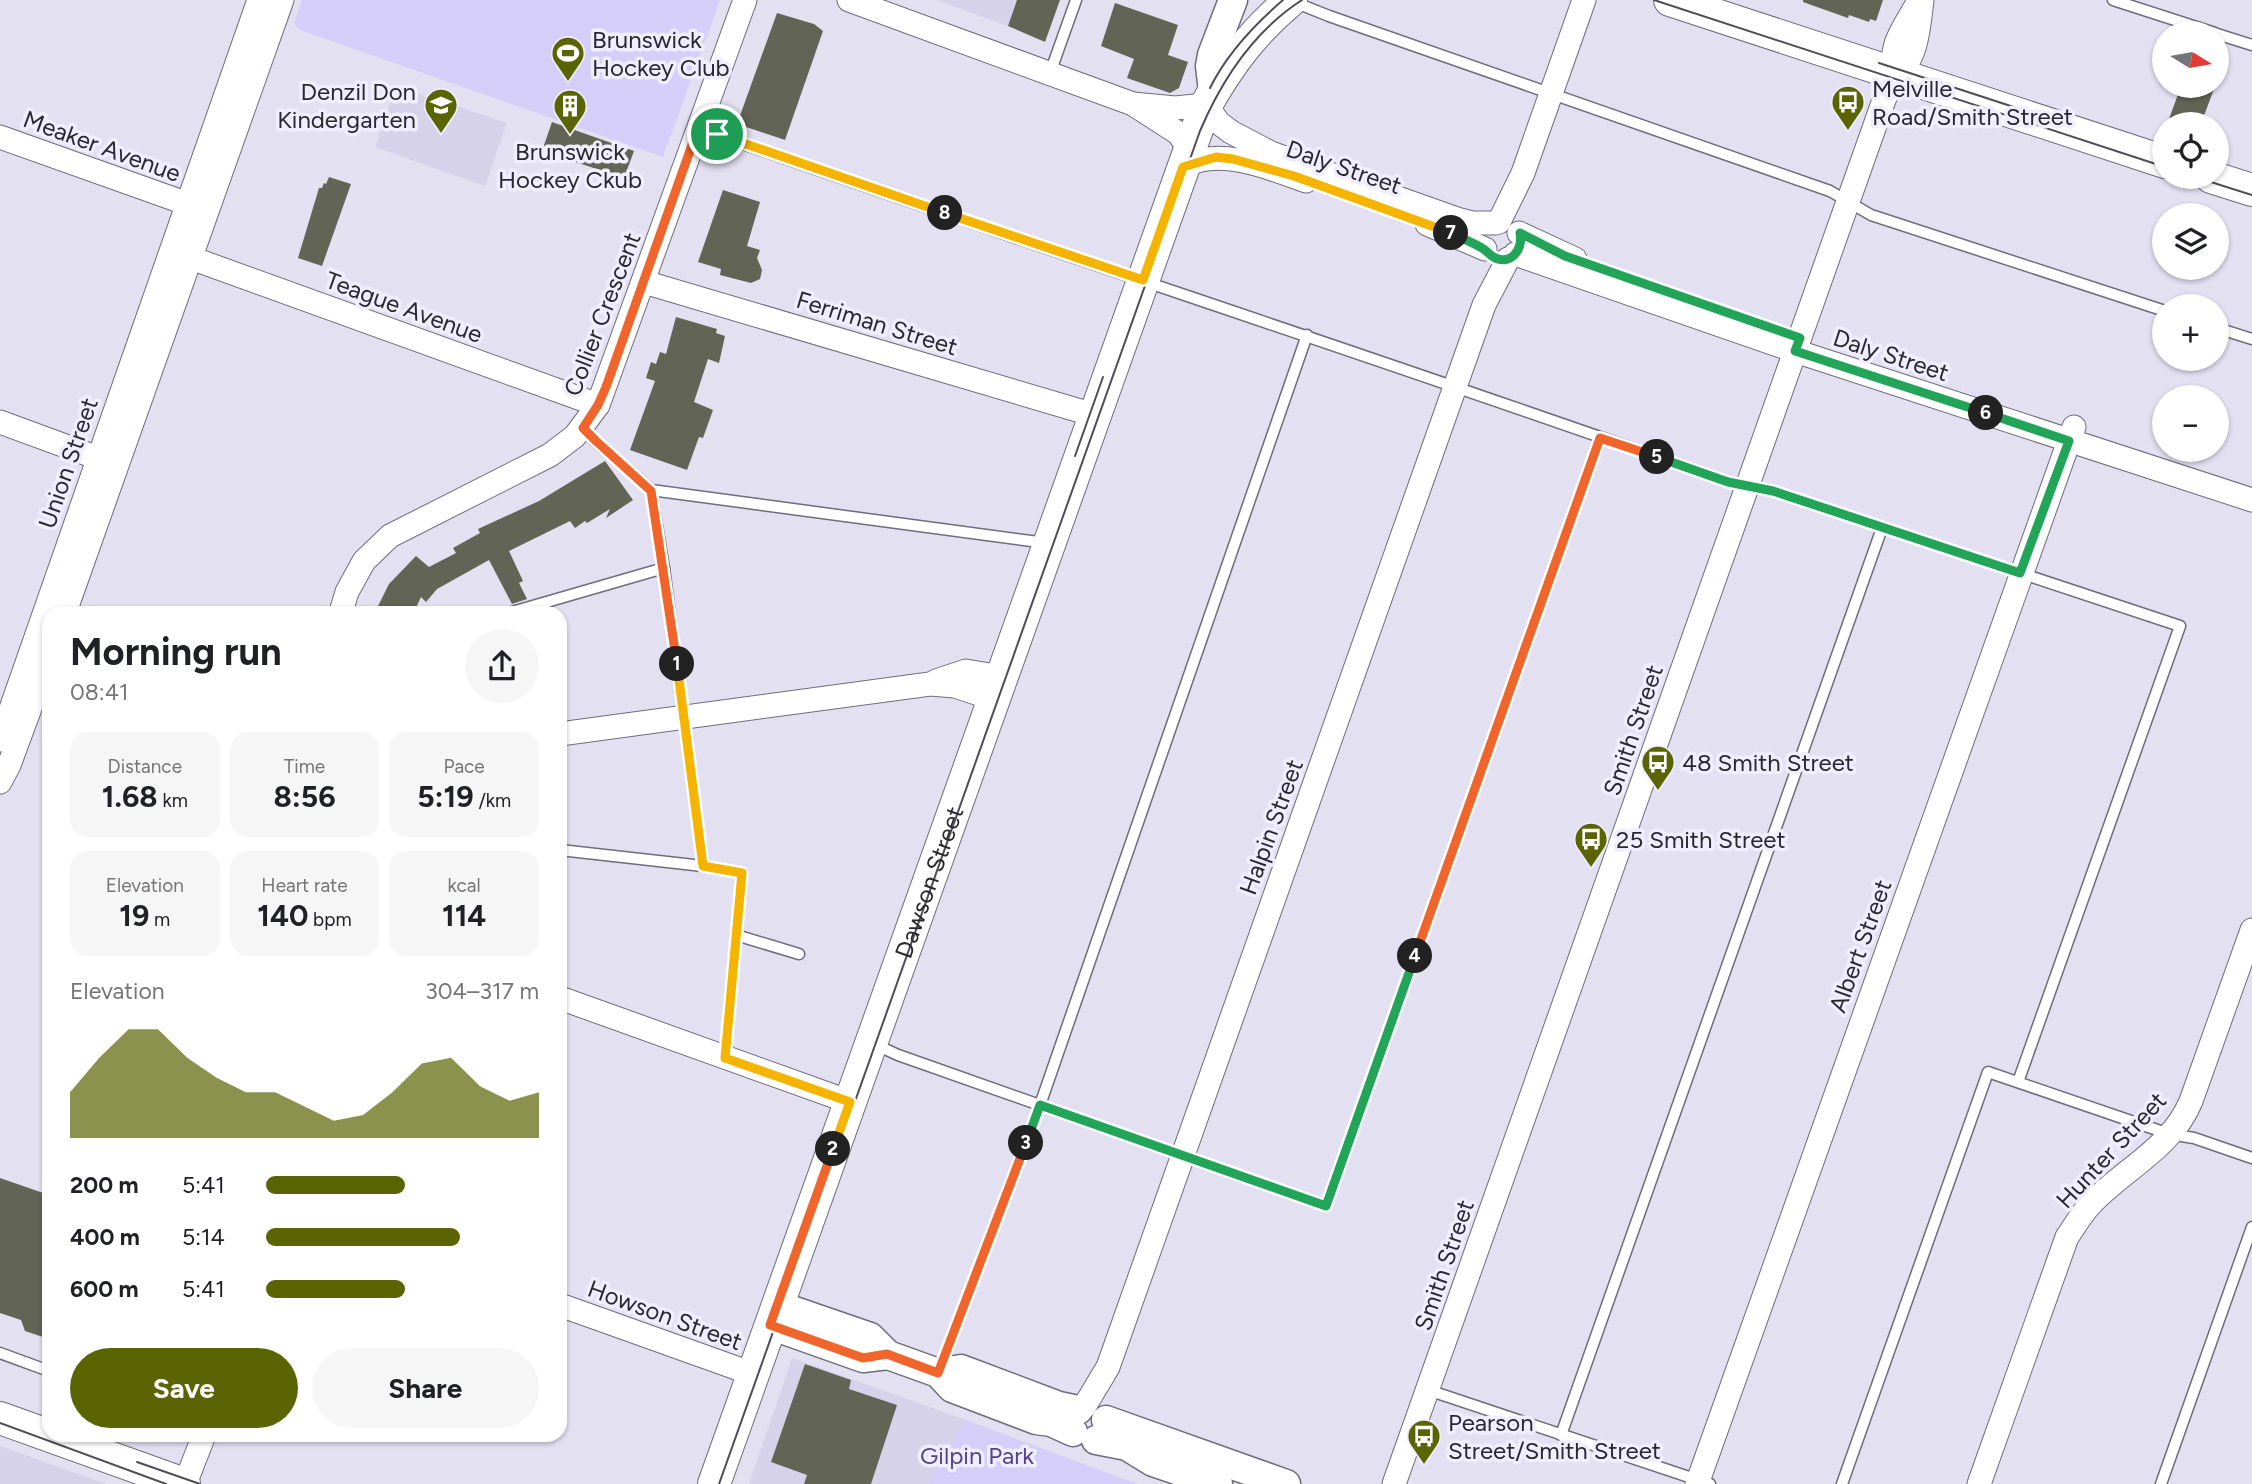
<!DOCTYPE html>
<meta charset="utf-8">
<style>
:root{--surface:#fff;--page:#f6f6f6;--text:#202124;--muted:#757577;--accent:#5a6403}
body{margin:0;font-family:Figtree,sans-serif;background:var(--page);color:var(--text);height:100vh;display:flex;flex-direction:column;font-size:26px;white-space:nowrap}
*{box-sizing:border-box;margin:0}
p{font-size:23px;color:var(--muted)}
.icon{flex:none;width:38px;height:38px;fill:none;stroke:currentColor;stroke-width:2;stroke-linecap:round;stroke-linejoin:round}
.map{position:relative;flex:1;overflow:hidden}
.side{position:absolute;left:42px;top:606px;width:525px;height:836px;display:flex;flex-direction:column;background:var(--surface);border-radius:21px;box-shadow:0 2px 5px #0004}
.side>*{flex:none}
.needle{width:46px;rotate:101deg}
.controls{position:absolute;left:2152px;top:21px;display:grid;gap:14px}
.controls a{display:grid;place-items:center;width:77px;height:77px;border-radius:50%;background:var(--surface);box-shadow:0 2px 5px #0004;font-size:35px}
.pin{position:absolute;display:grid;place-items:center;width:60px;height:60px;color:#fff;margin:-30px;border:4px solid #fff;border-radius:50%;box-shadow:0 2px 7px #0007}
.km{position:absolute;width:35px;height:35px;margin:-18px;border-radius:50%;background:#222;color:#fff;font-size:19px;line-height:35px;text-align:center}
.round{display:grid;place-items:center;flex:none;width:74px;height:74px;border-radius:37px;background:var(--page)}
.summary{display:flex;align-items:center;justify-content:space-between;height:119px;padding:0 28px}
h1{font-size:38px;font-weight:700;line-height:52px}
.stats{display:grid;grid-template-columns:repeat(3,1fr);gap:10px;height:119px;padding:7px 28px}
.stats div{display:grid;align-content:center;border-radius:18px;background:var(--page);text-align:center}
.stats b{font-size:30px;font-weight:700}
.stats small{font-size:19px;font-weight:400}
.stats p{font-size:19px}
.chart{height:196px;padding:14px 28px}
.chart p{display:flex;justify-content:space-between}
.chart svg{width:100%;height:126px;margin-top:7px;fill:var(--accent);opacity:.7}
.button{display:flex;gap:14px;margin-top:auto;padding:14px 28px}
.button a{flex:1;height:80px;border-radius:42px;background:var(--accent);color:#fff;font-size:28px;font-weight:700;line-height:80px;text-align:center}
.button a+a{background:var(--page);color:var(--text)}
ul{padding:0 28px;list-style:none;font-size:23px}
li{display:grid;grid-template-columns:112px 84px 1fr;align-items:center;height:52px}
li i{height:18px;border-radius:9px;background:var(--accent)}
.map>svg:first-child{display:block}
.built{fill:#d5d2ea}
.green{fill:#d4cef8}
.building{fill:#626556}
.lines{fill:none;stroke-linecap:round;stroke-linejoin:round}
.service-casing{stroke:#6f6d7c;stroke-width:13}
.minor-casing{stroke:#6f6d7c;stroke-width:25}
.tertiary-casing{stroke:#6f6d7c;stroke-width:31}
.secondary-casing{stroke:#6f6d7c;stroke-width:34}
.service{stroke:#fff;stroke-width:10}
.minor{stroke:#fff;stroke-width:23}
.tertiary{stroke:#fff;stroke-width:28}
.secondary{stroke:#fff;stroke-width:32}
.tram{stroke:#4f4e56;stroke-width:2}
.split-1-casing{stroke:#fff;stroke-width:14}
.split-2-casing{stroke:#fff;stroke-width:14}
.split-3-casing{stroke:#fff;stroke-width:14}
.split-4-casing{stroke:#fff;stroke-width:14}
.split-5-casing{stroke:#fff;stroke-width:14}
.split-6-casing{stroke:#fff;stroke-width:14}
.split-7-casing{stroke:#fff;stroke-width:14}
.split-8-casing{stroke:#fff;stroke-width:14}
.split-9-casing{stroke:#fff;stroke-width:14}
.split-1{stroke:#f0652b;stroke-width:9}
.split-2{stroke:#f5b400;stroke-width:9}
.split-3{stroke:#f0652b;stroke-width:9}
.split-4{stroke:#22a559;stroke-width:9}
.split-5{stroke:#f0652b;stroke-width:9}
.split-6{stroke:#22a559;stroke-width:9}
.split-7{stroke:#22a559;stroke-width:9}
.split-8{stroke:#f5b400;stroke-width:9}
.split-9{stroke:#f5b400;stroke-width:9}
.labels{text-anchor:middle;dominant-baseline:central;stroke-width:7;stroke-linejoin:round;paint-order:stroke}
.poi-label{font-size:24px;fill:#2a292f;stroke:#efedfe;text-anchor:start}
.street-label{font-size:24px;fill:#2a292f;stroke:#efedfe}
.park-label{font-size:24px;fill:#54438d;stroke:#efedfe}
</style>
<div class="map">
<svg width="2252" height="1484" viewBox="0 0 2252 1484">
<rect width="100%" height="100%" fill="#e2e0f1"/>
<!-- built -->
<g class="built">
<polygon points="936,0 1017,0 1008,26"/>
<polygon points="396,86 507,123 485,186 375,147"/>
<polygon points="792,1358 966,1420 928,1484 749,1484"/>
<polygon points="0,1446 106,1484 0,1484"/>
</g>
<!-- green -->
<g class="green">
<polygon points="302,0 720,0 663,157 300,30 294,24"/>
<polygon points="966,1420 1137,1484 928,1484"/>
</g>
<!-- building -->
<g class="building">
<polygon points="1017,0 1060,0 1045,42 1008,26"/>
<polygon points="1803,0 1883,0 1876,21 1870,19 1869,22 1849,15 1848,18 1803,2"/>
<polygon points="1115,3 1178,25 1168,55 1188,62 1179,88 1170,93 1127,78 1134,59 1101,46"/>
<polygon points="777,13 814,24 823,31 785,140 737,124"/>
<polygon points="2181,86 2215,86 2201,124 2184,124 2169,119"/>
<polygon points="552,122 634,151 624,178 542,151"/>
<polygon points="329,177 351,184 322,266 298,258 319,188 322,188 324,183 326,184"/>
<polygon points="723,190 760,202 747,246 760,250 757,258 762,270 760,279 751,283 720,275 721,269 698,262"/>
<polygon points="676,317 717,329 716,333 725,336 719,363 708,359 694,402 713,410 703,438 699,437 687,470 630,450 655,381 646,378 651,362 656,364 660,352 666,354"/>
<polygon points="605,461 633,500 606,518 610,509 587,523 585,521 575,528 570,521 509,551 523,581 519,583 527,599 512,604 489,560 437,589 426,602 421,597 414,612 375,612 389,584 416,556 429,567 456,553 453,548 480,533 478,529 539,501"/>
<polygon points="0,1178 49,1195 49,1339 25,1331 21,1320 0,1313"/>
<polygon points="805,1364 851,1380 849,1389 897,1405 871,1484 804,1484 807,1475 771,1462"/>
</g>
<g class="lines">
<defs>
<g id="service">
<polyline points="2113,0 2215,33"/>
<polyline points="1294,2 1329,16 1830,191 1871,215 2165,311"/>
<polyline points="2217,34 2252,45"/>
<polyline points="1050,73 1076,0"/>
<path d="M698,128C1040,249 1386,360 1728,482L1773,491L2180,626L2018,1082"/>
<polyline points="2217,328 2252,339"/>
<polyline points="583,428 595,441 651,490 1046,543"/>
<polyline points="651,490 664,568"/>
<polyline points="512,612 664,568 703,866"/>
<polyline points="560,850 703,866 742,873 725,1058"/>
<polyline points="736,935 799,954"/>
<polyline points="874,1044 898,1055 1326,1206 1600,438"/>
<polyline points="0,1353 49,1371"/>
<polyline points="939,1371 1040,1105 1307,335"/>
<polyline points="1428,1390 1710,1484"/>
<polyline points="1561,1435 1882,528"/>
<polyline points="1842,1484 1988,1072 2169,1134 2194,1138 2252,1158"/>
<polyline points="2161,1484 2252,1227"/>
</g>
<g id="minor">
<polyline points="849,0 1133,104 1178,133 1189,148"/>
<path d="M1895,74C1888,47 1903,29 1916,6"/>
<polyline points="1133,104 1175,108 1206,105 1219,123 1231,132 1271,153 1460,220 1472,223 1495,223"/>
<polyline points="0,137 202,209"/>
<path d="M1183,167C1218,146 1270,168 1306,181"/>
<polyline points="1499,222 1523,173 1584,0"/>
<polyline points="1427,224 1485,249"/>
<polyline points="1519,233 1575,259"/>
<polyline points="1515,254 1795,351 2252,500"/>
<polyline points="191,258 598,405"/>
<polyline points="644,282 1094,415"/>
<polyline points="0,422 98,458"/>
<polyline points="65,612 282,0"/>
<polyline points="341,612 347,592 364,561 390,536 550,455 575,436 598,405 745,0"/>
<polyline points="936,681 966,671 1001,677"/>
<polyline points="560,734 930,684 955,686 994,699"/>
<polyline points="0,740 259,0"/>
<polyline points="0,782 9,765 49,657"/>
<polyline points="560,998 850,1102"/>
<polyline points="560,1305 753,1374"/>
<polyline points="1084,1407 1108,1367 1484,305 1508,259"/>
<polyline points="185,1484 204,1435"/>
<path d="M1394,1484L1884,100L1895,74C1918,62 1919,22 1922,0"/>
<polyline points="1697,1484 2074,427"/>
<path d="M1979,1484L2067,1237C2074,1227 2081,1215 2089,1206C2122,1170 2172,1148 2191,1101L2252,930"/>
</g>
<g id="tertiary">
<polyline points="1213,91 1210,66 1212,55 1233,0"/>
<polyline points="777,1305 870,1337 888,1355 938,1373 952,1388 1036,1420 1051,1422 1073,1432"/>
<polyline points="770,1325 863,1358 888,1355"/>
<polyline points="938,1373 961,1369 1059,1406 1078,1410"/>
<polyline points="1106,1420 1286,1484"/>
<polyline points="1096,1440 1127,1446 1153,1462 1218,1484"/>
</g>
<g id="secondary">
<polyline points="1670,0 2165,162"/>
<polyline points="2211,177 2252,190"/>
<polyline points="0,1418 184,1484"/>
<path id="s1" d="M714,1484L1205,107C1229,64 1253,32 1291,0"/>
</g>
</defs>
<!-- service casing -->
<use href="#service" class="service-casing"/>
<!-- minor casing -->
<use href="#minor" class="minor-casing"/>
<!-- tertiary casing -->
<use href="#tertiary" class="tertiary-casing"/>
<!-- secondary casing -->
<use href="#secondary" class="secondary-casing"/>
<!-- service -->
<use href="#service" class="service"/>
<!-- minor -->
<use href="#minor" class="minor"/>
<!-- tertiary -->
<use href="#tertiary" class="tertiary"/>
<!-- secondary -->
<use href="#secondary" class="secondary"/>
<!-- tram -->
<g class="tram">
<polyline points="1654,0 2165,167"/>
<polyline points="1879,63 2026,111"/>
<path d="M1210,88C1227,53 1254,25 1283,0"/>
<polyline points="2195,177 2252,195"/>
<polyline points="1075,456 1103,377"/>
<polyline points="0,1423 166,1484"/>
<polyline points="137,1462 200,1484"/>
<path d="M719,1484L1200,131C1222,79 1254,31 1302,0"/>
</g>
</g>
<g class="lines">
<defs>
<polyline id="split-1" points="677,664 651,491 596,441 583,428 598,405 606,387 698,128 717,134"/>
<polyline id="split-2" points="677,664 703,866 742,873 725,1058 850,1102 833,1149"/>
<polyline id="split-3" points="833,1149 770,1325 863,1358 887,1354 938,1373 1026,1143"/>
<polyline id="split-4" points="1026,1143 1040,1105 1326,1206 1415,956"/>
<polyline id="split-5" points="1415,956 1600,438 1657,457"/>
<polyline id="split-6" points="1657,457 1728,482 1773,491 2020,573 2069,441 1986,413"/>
<path id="split-7" d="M1451,233C1461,238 1472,242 1482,248C1486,250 1489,255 1495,258C1512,265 1523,249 1520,233L1565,256L1800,338L1795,351L1986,413"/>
<polyline id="split-8" points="945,213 1143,280 1183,167 1216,157 1233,159 1294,176 1451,233"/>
<polyline id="split-9" points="717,134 945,213"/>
</defs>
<!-- split-1 casing -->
<use href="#split-1" class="split-1-casing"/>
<!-- split-2 casing -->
<use href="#split-2" class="split-2-casing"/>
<!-- split-3 casing -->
<use href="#split-3" class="split-3-casing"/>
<!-- split-4 casing -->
<use href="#split-4" class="split-4-casing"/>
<!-- split-5 casing -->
<use href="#split-5" class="split-5-casing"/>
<!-- split-6 casing -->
<use href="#split-6" class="split-6-casing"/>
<!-- split-7 casing -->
<use href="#split-7" class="split-7-casing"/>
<!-- split-8 casing -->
<use href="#split-8" class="split-8-casing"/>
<!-- split-9 casing -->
<use href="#split-9" class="split-9-casing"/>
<!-- split-1 -->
<use href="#split-1" class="split-1"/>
<!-- split-2 -->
<use href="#split-2" class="split-2"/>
<!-- split-3 -->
<use href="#split-3" class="split-3"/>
<!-- split-4 -->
<use href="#split-4" class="split-4"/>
<!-- split-5 -->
<use href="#split-5" class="split-5"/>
<!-- split-6 -->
<use href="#split-6" class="split-6"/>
<!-- split-7 -->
<use href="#split-7" class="split-7"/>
<!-- split-8 -->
<use href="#split-8" class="split-8"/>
<!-- split-9 -->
<use href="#split-9" class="split-9"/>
</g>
<!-- icons -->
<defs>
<symbol id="stadium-pin" viewBox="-11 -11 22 30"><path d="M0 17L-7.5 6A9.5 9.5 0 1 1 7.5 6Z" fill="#5a6403" stroke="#efedfe"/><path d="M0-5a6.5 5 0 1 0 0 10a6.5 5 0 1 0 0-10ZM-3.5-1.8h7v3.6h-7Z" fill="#fff"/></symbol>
<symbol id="bus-pin" viewBox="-11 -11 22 30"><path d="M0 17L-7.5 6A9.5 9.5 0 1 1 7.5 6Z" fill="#5a6403" stroke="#efedfe"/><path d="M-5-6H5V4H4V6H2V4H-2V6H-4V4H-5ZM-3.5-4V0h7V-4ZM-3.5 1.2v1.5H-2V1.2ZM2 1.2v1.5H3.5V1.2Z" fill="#fff"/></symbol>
<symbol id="school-pin" viewBox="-11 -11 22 30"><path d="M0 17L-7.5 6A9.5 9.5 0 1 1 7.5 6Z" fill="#5a6403" stroke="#efedfe"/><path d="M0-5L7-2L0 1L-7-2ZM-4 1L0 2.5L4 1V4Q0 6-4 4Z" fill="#fff"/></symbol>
<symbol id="building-pin" viewBox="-11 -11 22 30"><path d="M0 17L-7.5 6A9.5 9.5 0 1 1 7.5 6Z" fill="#5a6403" stroke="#efedfe"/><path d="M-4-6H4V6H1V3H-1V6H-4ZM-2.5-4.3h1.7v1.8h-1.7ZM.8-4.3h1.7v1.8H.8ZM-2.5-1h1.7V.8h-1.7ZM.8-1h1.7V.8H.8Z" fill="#fff"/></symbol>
</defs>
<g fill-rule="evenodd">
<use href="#stadium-pin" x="549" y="34" width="38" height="52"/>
<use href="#bus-pin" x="1829" y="83" width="38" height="52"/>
<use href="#school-pin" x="422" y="86" width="38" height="52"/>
<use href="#building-pin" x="551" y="87" width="38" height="52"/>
<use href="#bus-pin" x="1639" y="743" width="38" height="52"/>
<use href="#bus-pin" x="1572" y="820" width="38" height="52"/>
<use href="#bus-pin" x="1405" y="1417" width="38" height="52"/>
</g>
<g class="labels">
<!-- poi labels -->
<g class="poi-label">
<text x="592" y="39">Brunswick<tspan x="592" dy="28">Hockey Club</tspan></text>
<text x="1872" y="88">Melville<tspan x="1872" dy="28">Road/Smith Street</tspan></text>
<text x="416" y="91" text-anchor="end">Denzil Don<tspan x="416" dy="28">Kindergarten</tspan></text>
<text x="570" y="151" text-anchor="middle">Brunswick<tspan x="570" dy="28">Hockey Ckub</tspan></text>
<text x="1682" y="762">48 Smith Street</text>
<text x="1616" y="839">25 Smith Street</text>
<text x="1448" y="1422">Pearson<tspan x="1448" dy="28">Street/Smith Street</tspan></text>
</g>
<!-- street labels -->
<g class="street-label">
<text transform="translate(102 146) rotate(20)">Meaker Avenue</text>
<text transform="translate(1344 167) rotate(19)">Daly Street</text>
<text transform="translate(404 307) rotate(20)">Teague Avenue</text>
<text transform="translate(602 314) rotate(-69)">Collier Crescent</text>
<text transform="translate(877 323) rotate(17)">Ferriman Street</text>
<text transform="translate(1891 355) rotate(18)">Daly Street</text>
<text transform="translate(68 463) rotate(-71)">Union Street</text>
<text transform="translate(1633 730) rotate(-71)">Smith Street</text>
<text transform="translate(1271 827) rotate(-70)">Halpin Street</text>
<text stroke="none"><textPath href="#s1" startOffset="639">Dawson Street</textPath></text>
<text transform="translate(1860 946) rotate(-70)">Albert Street</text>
<text transform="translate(2111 1150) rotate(-47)">Hunter Street</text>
<text transform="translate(1444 1265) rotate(-71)">Smith Street</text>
<text transform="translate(665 1315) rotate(20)">Howson Street</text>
</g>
<!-- park labels -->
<g class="park-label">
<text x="977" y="1455">Gilpin Park</text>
</g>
</g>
</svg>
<div class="controls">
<a><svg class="needle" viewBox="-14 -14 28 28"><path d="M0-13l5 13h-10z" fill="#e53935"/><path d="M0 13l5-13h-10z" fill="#757577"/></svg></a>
<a><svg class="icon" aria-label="locate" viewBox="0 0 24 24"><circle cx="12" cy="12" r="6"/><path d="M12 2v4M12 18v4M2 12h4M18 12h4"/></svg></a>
<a><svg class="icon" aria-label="layers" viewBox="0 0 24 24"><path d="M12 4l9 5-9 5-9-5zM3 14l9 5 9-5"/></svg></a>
<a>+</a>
<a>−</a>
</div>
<div class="pin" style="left:717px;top:134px;background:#1e9e55"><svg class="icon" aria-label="arrive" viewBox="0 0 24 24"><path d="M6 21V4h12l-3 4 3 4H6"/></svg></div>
<b class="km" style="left:677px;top:664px">1</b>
<b class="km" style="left:833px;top:1149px">2</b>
<b class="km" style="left:1026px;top:1143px">3</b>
<b class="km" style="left:1415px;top:956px">4</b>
<b class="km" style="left:1657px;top:457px">5</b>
<b class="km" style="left:1986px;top:413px">6</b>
<b class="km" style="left:1451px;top:233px">7</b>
<b class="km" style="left:945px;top:213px">8</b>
<section class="side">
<div class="summary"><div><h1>Morning run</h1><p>08:41</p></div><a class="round"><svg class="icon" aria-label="share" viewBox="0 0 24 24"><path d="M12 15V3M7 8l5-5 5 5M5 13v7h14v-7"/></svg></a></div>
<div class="stats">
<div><p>Distance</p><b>1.68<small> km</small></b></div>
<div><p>Time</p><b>8:56</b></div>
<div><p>Pace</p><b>5:19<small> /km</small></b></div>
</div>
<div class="stats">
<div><p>Elevation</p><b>19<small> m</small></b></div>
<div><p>Heart rate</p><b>140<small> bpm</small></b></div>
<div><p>kcal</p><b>114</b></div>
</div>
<div class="chart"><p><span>Elevation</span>304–317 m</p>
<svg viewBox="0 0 160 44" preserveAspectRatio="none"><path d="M0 44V28L10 16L20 6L30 6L40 16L50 23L60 28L70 28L80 33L90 38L100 36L110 28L120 18L130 16L140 26L150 31L160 28V44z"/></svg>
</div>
<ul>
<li><b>200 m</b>5:41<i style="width:51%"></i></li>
<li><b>400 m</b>5:14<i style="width:71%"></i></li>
<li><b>600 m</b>5:41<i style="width:51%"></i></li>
</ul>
<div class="button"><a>Save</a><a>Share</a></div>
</section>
</div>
